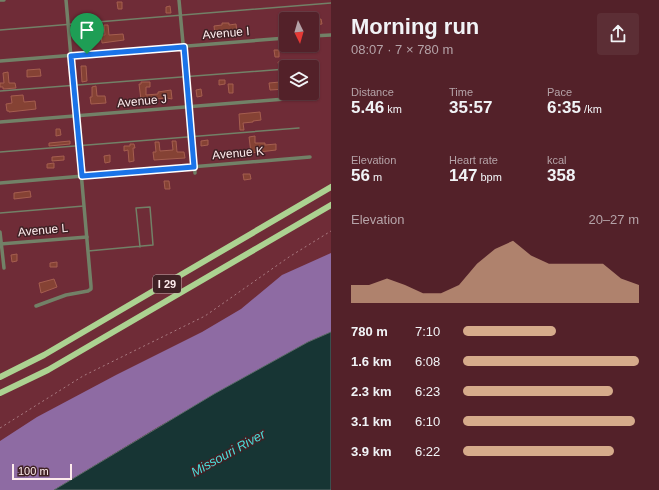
<!DOCTYPE html>
<meta charset="utf-8">
<style>
:root{--surface:#532129;--page:#5c2e35;--text:#f1f3f6;--muted:#b5a3a8;--line:#693e46;--accent:#d6ab8b}
body{margin:0;font-family:Arial,sans-serif;background:var(--page);color:var(--text);height:100vh;display:flex;flex-direction:column;font-size:15px;white-space:nowrap}
*{box-sizing:border-box;margin:0}
p{font-size:13px;color:var(--muted)}
.icon{flex:none;width:22px;height:22px;fill:none;stroke:currentColor;stroke-width:2;stroke-linecap:round;stroke-linejoin:round}
.map{position:relative;flex:1;overflow:hidden}
.side{display:flex;flex-direction:column;background:var(--surface);width:328px}
.side>*{flex:none}
.needle{width:26px;rotate:175deg}
.tools{position:absolute;left:279px;top:12px;display:grid;gap:8px}
.tools a{display:grid;place-items:center;width:40px;height:40px;border-radius:4px;background:var(--surface);box-shadow:0 1px 3px #0004,0 0 0 1px var(--line);font-size:20px}
.scale{position:absolute;left:12px;bottom:10px;width:60px;box-sizing:border-box;padding-left:4px;border:2px solid #fdebec;border-top:0;font-size:11px;line-height:14px;white-space:nowrap;color:#fdebec;-webkit-text-stroke:3px #402125;paint-order:stroke}
.pin{position:absolute;display:grid;place-items:center;width:34px;height:34px;color:#fff;margin:-41px -17px;border-radius:50% 50% 50% 0;rotate:-45deg;box-shadow:0 0 4px #0007}
.pin .icon{rotate:45deg}
.round{display:grid;place-items:center;flex:none;width:42px;height:42px;border-radius:4px;background:var(--page)}
.head{display:flex;align-items:center;justify-content:space-between;height:68px;padding:0 20px}
h1{font-size:22px;font-weight:800;line-height:30px}
.stats{display:grid;grid-template-columns:repeat(3,1fr);gap:6px;height:68px;padding:4px 20px}
.stats div{display:grid;align-content:center}
.stats b{font-size:17px;font-weight:800}
.stats small{font-size:11px;font-weight:400}
.stats p{font-size:11px}
.chart{height:112px;padding:8px 20px}
.chart p{display:flex;justify-content:space-between}
.chart svg{width:100%;height:72px;margin-top:4px;fill:var(--accent);opacity:.7}
ul{padding:0 20px;list-style:none;font-size:13px}
li{display:grid;grid-template-columns:64px 48px 1fr;align-items:center;height:30px}
li i{height:10px;border-radius:5px;background:var(--accent)}
main{display:flex;flex:1;min-height:0}
.map>svg:first-child{display:block}
.forest{fill:#8e6ba3}
.water{fill:#173534;stroke:#5c6c6b}
.building{fill:#854234;stroke:#a55e4f}
.lines{fill:none;stroke-linecap:round;stroke-linejoin:round}
.path{stroke:#ab7c83;stroke-width:1;stroke-dasharray:2 3;stroke-linecap:butt}
.service{stroke:#728167;stroke-width:1.5}
.minor{stroke:#728167;stroke-width:3.5}
.motorway{stroke:#acd291;stroke-width:6}
.route-casing{stroke:#fff;stroke-width:8}
.route{stroke:#1a73e8;stroke-width:5}
.labels{text-anchor:middle;dominant-baseline:central;stroke-width:3;stroke-linejoin:round;paint-order:stroke}
.shield{fill:#402125;stroke:#c4aeb0;stroke-width:1}
.shield-label{font-size:11px;font-weight:bold;fill:#fdebec}
.street-label{font-size:12px;fill:#fdebec;stroke:#402125}
.water-label{font-size:13px;font-style:italic;fill:#49dcd8;stroke:#402125}
</style>
<main>
<div class="map">
<svg width="331" height="490" viewBox="0 0 331 490">
<rect width="100%" height="100%" fill="#6f2c37"/>
<!-- forest -->
<polygon class="forest" points="331,253 331,332 308,342 158,427 54,490 0,490 0,441 37,417 116,375 202,332 241,309 282,275"/>
<!-- water -->
<polygon class="water" points="331,332 331,490 54,490 214,394 308,342"/>
<!-- building -->
<g class="building">
<polygon points="117,2 122,2 122,9 118,9"/>
<polygon points="170,6 171,13 166,13 166,7"/>
<polygon points="321,19 322,24 315,25 314,20"/>
<polygon points="222,23 229,23 229,25 236,24 237,33 215,35 214,26 222,25"/>
<polygon points="104,25 108,25 109,35 123,34 124,40 102,43 101,35 105,35"/>
<polygon points="274,50 279,50 279,57 275,57"/>
<polygon points="290,60 298,60 299,64 279,66 278,62"/>
<polygon points="81,66 86,66 87,81 82,82"/>
<polygon points="40,69 41,76 27,77 27,70"/>
<polygon points="8,72 9,83 15,83 16,88 3,89 3,87 0,87 0,83 4,83 3,73"/>
<polygon points="279,75 283,75 284,80 286,80 286,89 270,90 269,83 280,82"/>
<polygon points="219,80 225,80 225,84 219,85"/>
<polygon points="141,82 150,82 150,87 146,87 146,95 158,94 158,92 171,90 172,99 167,98 141,100 139,84 141,84"/>
<polygon points="228,84 233,84 233,93 229,93"/>
<polygon points="96,86 97,96 105,96 106,103 91,104 90,97 92,97 92,87"/>
<polygon points="201,89 202,96 197,97 196,90"/>
<polygon points="23,95 24,102 35,101 36,109 9,112 9,111 7,111 6,104 12,103 11,96"/>
<polygon points="260,112 261,120 253,121 253,122 243,123 244,130 240,130 239,114"/>
<polygon points="56,129 60,129 61,135 56,136"/>
<polygon points="255,136 255,143 265,143 265,145 276,144 276,150 251,153 249,137"/>
<polygon points="208,140 208,145 201,146 201,141"/>
<polygon points="70,141 70,144 49,146 49,143"/>
<polygon points="172,141 176,141 177,152 184,152 185,158 154,160 153,152 156,152 155,142 159,142 160,151 173,150"/>
<polygon points="130,144 134,144 135,148 133,148 134,161 129,162 128,150 124,151 124,146 130,146"/>
<polygon points="110,155 110,162 105,163 104,156"/>
<polygon points="64,156 64,160 52,161 52,157"/>
<polygon points="54,163 54,168 47,168 47,164"/>
<polygon points="243,174 250,174 251,179 244,180"/>
<polygon points="164,181 169,181 170,189 165,189"/>
<polygon points="30,191 31,197 14,199 14,193"/>
<polygon points="17,254 17,261 12,262 11,255"/>
<polygon points="57,262 57,267 50,267 50,263"/>
<polygon points="54,279 57,287 41,293 39,283"/>
</g>
<g class="lines">
<!-- path -->
<polyline class="path" points="0,428 83,376 205,316 289,257 331,231"/>
<!-- service -->
<g class="service">
<polyline points="0,30 331,3"/>
<polyline points="0,91 286,69"/>
<polyline points="0,152 299,128"/>
<polyline points="0,213 84,206"/>
<polyline points="88,251 153,245 150,207 136,208 140,247"/>
</g>
<!-- minor -->
<g class="minor">
<polyline points="0,0 4,0"/>
<polyline points="179,0 195,173"/>
<polyline points="312,36 331,35"/>
<polyline points="0,61 286,38"/>
<polyline points="0,122 310,97"/>
<polyline points="0,183 310,157"/>
<polyline points="0,232 4,268"/>
<polyline points="0,244 87,237"/>
<polyline points="36,306 66,295 88,291 91,289 91,286 66,0"/>
</g>
<!-- motorway -->
<g class="motorway">
<polyline points="0,377 44,355 331,187"/>
<polyline points="0,393 48,370 331,205"/>
</g>
</g>
<g class="lines">
<defs>
<polygon id="route" points="184,47 194,167 82,176 71,56"/>
</defs>
<!-- route casing -->
<use href="#route" class="route-casing"/>
<!-- route -->
<use href="#route" class="route"/>
</g>
<g class="labels">
<!-- shield labels -->
<rect class="shield" x="153" y="275" width="28" height="18" rx="3"/>
<g class="shield-label">
<text x="167" y="284">I 29</text>
</g>
<!-- street labels -->
<g class="street-label">
<text transform="translate(226 33) rotate(-5)">Avenue I</text>
<text transform="translate(142 101) rotate(-5)">Avenue J</text>
<text transform="translate(238 153) rotate(-5)">Avenue K</text>
<text transform="translate(43 230) rotate(-5)">Avenue L</text>
</g>
<!-- water labels -->
<g class="water-label">
<text transform="translate(228 453) rotate(-29)">Missouri River</text>
</g>
</g>
</svg>
<div class="tools">
<a><svg class="needle" viewBox="-14 -14 28 28"><path d="M0-13l5 13h-10z" fill="#e53935"/><path d="M0 13l5-13h-10z" fill="#b5a3a8"/></svg></a>
<a><svg class="icon" aria-label="layers" viewBox="0 0 24 24"><path d="M12 4l9 5-9 5-9-5zM3 14l9 5 9-5"/></svg></a>
</div>
<div class="scale">100 m</div>
<div class="pin" style="left:87px;top:54px;background:#1e9e55"><svg class="icon" aria-label="arrive" viewBox="0 0 24 24"><path d="M6 21V4h12l-3 4 3 4H6"/></svg></div>
</div>
<section class="side">
<div class="head"><div><h1>Morning run</h1><p>08:07 · 7 × 780 m</p></div><a class="round"><svg class="icon" aria-label="share" viewBox="0 0 24 24"><path d="M12 15V3M7 8l5-5 5 5M5 13v7h14v-7"/></svg></a></div>
<div class="stats">
<div><p>Distance</p><b>5.46<small> km</small></b></div>
<div><p>Time</p><b>35:57</b></div>
<div><p>Pace</p><b>6:35<small> /km</small></b></div>
</div>
<div class="stats">
<div><p>Elevation</p><b>56<small> m</small></b></div>
<div><p>Heart rate</p><b>147<small> bpm</small></b></div>
<div><p>kcal</p><b>358</b></div>
</div>
<div class="chart"><p><span>Elevation</span>20–27 m</p>
<svg viewBox="0 0 160 44" preserveAspectRatio="none"><path d="M0 44V33L10 33L20 29L30 33L40 38L50 38L60 33L70 20L80 11L90 6L100 15L110 20L120 20L130 20L140 20L150 29L160 33V44z"/></svg>
</div>
<ul>
<li><b>780 m</b>7:10<i style="width:53%"></i></li>
<li><b>1.6 km</b>6:08<i style="width:100%"></i></li>
<li><b>2.3 km</b>6:23<i style="width:85%"></i></li>
<li><b>3.1 km</b>6:10<i style="width:98%"></i></li>
<li><b>3.9 km</b>6:22<i style="width:86%"></i></li>
</ul>
</section>
</main>
